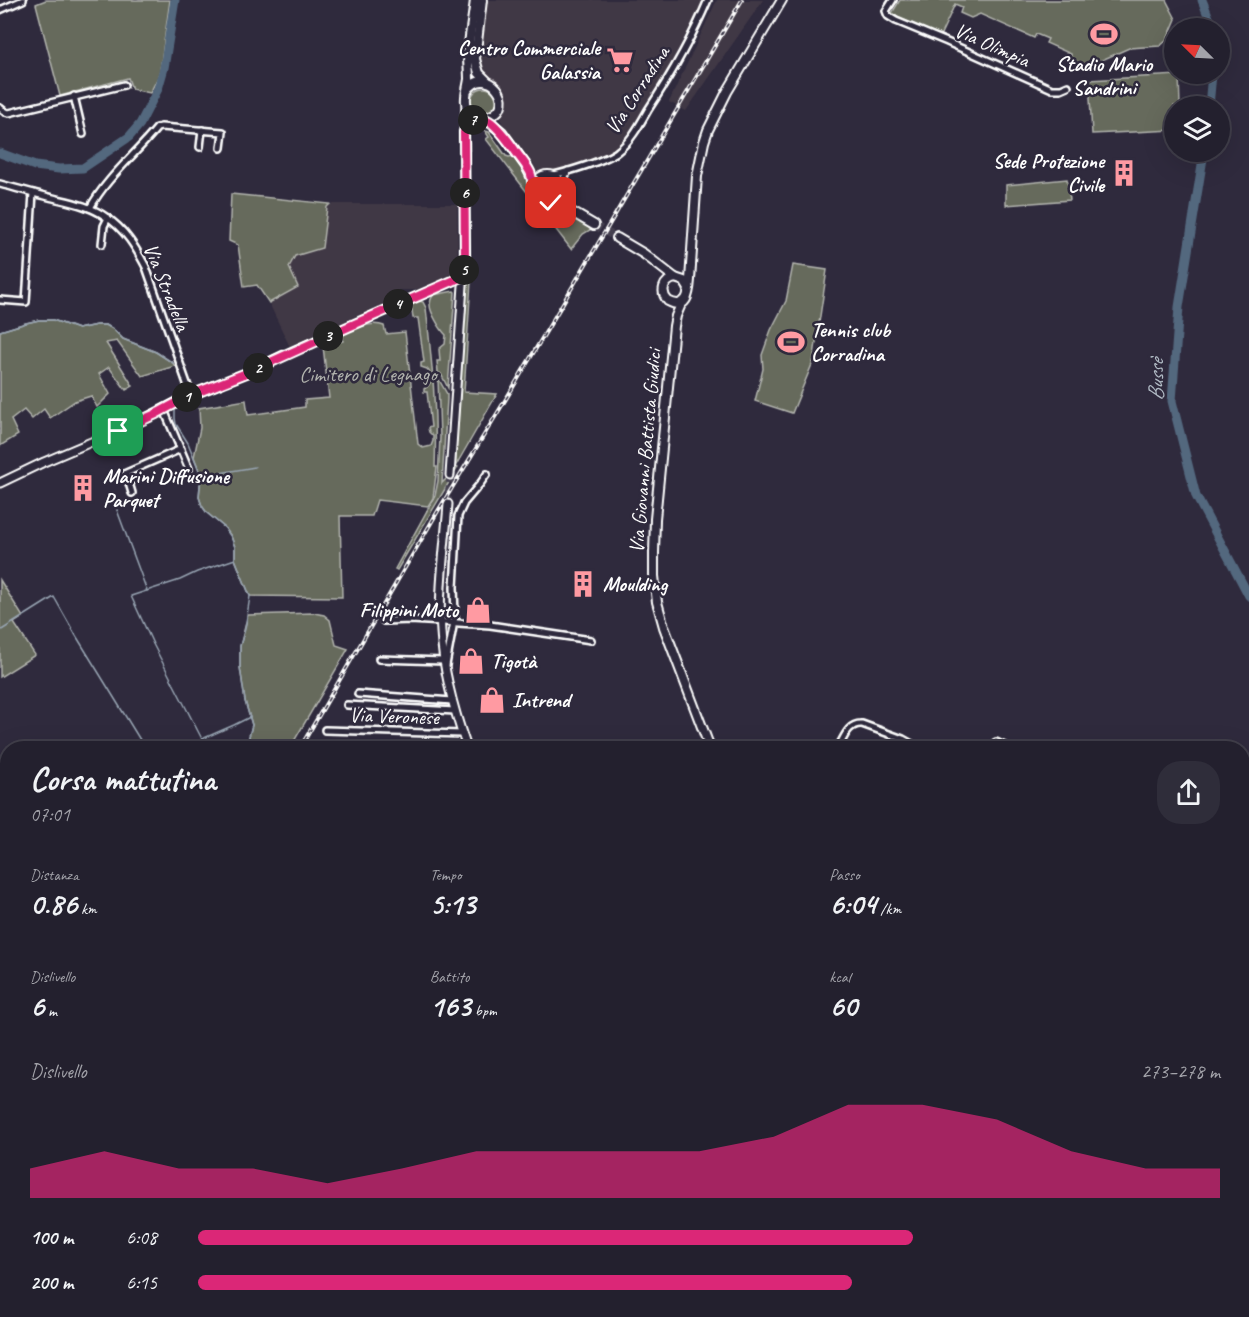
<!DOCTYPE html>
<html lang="it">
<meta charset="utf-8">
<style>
:root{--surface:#23202e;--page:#2f2d3a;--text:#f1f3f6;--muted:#a3a3aa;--line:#403e4a;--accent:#db2777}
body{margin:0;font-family:Caveat,sans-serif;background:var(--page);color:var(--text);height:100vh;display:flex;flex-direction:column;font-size:22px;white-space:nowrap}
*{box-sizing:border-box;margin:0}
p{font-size:20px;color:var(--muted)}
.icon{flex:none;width:33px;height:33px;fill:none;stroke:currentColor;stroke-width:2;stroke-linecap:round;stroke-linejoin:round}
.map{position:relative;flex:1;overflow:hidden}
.drawer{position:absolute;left:0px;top:741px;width:1250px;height:576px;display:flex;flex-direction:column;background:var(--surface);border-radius:24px 24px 0 0;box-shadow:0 6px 24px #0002,0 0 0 2px var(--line)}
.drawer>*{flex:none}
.needle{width:39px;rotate:294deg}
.buttons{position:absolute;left:1164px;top:18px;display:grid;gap:12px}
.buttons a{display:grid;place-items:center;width:66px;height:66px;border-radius:50%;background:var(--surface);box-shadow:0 6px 24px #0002,0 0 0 2px var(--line);font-size:30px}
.pin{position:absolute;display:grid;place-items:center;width:51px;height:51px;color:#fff;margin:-26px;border-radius:12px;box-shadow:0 3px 9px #0006}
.km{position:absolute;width:30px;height:30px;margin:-15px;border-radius:50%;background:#222;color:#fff;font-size:16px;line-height:30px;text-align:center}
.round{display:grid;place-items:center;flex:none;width:63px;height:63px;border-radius:24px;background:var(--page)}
.headline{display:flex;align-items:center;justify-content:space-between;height:102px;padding:0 30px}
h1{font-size:33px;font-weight:700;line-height:45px}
.stats{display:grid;grid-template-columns:repeat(3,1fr);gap:9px;height:102px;padding:6px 30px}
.stats div{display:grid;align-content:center}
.stats b{font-size:30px;font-weight:700}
.stats small{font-size:16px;font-weight:400}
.stats p{font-size:16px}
.chart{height:168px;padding:12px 30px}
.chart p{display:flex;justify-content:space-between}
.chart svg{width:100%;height:108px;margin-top:6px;fill:var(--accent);opacity:.7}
ul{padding:0 30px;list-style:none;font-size:20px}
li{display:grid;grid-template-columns:96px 72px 1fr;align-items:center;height:45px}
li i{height:15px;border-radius:8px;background:var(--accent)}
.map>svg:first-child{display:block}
.built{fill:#413845}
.green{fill:#666a5c;stroke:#b2b4ae;stroke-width:1.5}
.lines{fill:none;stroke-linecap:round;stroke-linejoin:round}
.stream{stroke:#97a4b2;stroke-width:1.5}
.river{stroke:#52677e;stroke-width:9}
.tertiary-tunnel{stroke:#443f50;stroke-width:7;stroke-dasharray:7 3.5;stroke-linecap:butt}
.secondary-tunnel{stroke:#443f50;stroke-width:8;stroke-dasharray:8 4;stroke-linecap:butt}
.minor-casing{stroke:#fff;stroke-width:10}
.tertiary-casing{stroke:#fff;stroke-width:11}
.secondary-casing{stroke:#fff;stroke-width:12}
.minor{stroke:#2f2a3d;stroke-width:5}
.tertiary{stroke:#2f2a3d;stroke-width:7}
.secondary{stroke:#2f2a3d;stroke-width:8}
.rail-casing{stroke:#fff;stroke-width:4}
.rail{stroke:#2f2a3d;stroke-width:1.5;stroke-dasharray:4.5;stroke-linecap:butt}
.route-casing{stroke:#fff;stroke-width:12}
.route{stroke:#db2777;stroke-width:8}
.labels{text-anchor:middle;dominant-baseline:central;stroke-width:5;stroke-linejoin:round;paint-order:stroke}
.street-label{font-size:21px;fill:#fff;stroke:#2f2a3d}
.poi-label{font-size:21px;font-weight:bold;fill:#fff;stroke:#2f2a3d;text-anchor:start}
.park-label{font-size:21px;fill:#b2b4ae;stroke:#2f2a3d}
.water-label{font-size:22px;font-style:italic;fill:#b1bbc5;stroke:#2f2a3d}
</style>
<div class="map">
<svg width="1249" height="1317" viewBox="0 0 1249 1317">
<rect width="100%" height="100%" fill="#2f2a3d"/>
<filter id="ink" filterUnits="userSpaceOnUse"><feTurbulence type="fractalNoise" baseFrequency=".0167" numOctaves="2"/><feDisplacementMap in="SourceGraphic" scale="12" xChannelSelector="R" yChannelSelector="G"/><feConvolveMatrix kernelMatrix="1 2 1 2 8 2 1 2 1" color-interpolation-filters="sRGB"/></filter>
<g filter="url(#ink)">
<!-- built -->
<g class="built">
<polygon points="486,0 704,0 655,95 621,143 614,150 602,156 557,171 540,173 531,168 504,131 501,119 506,103 505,93 499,84 486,77 481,72 478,59"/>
<polygon points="717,0 763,0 686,111 669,102"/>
<polygon points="330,204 457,204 458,268 454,274 418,290 400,290 396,292 393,301 290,347 269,303 298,287 288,267 295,256 321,247 327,207"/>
</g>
<!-- green -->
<g class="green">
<polygon points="46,0 170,0 160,70 157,79 150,93 132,89 128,78 60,96 36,4"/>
<polygon points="900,0 1166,0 1176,19 1167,40 1160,46 1129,48 1084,68 1071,62 1071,54 1046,43 1048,39 1036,34 1034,38 980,14 971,18 960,13 962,7 955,4 941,34 938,35 893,15 892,13"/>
<polygon points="1179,75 1180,106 1174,106 1174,130 1092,134 1089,80"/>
<circle cx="484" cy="101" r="13"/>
<polygon points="485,131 489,132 506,156 509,157 514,156 515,157 528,174 531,193 535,202 545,207 557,207 592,228 590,230 583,234 571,249 486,139 489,137"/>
<polygon points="1067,179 1070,200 1006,205 1006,185"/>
<circle cx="548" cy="189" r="10"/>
<polygon points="231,194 330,204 327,207 322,248 295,256 289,267 298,287 269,303 257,285 244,287 238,245 229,241"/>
<polygon points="793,265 827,270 813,362 792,413 755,401 763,369 762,355 771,330 786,301"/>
<polygon points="471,281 464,392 497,394 455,467 467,284"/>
<path d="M454,291L455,292L448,388L441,374L438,372L437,361H440L439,349L445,344L446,335C440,329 430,312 430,305C430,301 431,298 433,295Z"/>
<path d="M417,300L423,302L426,308C432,363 437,412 435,467H437L433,498L428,506L377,500L372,516H340L342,597L250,596L235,559V547L231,536L225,528L207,513L202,506L199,497L201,475L194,457L200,428L199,408L246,400L248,415L305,407V400L329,398L323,346L343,341V334C356,330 370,320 384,326L386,334L405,332L418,444L423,448L431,446L433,441V436L429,432L428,428L431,427L427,392H424V389C432,384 434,376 427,369L421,367V363L424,362L418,318H413L411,302Z"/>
<polygon points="39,320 53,320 78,329 96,325 106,325 113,329 123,339 156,352 173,363 175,366 142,376 117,341 106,343 133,386 126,390 109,367 99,374 110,394 97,407 91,396 75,401 50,418 44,409 32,419 24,410 11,420 18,435 0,446 0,331 26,323"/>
<polygon points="438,378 447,394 447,399 442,483 458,467 397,570 395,569 435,496 438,481 440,437"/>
<polygon points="0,580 23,617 14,623 35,655 0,677"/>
<polygon points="314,613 324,615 330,620 336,645 348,649 290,748 246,748 252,725 245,701 240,667 240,646 248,615"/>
<polygon points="0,780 8,783 7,1001 0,998 0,879 3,871 4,862 0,860"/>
</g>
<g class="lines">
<!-- stream -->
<g class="stream">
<polyline points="0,331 26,323 39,320 53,320 78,329 96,325 106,325 113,329 123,339 156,352 173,363"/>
<polyline points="175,408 175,418 176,424 188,443 201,475 199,497 202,506 207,513 225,528 231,537 235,547 235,559 250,596 245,629 240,646 240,667 245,701 252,725 246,748"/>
<polyline points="208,475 255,467"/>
<polyline points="114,502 147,591"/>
<polyline points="235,559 197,572 180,580 131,596 153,644 202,739 234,725 250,717"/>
<polyline points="0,631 54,597 75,634 145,748"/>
<polyline points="0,860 8,862"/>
<polyline points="1242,984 1249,987"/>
<polyline points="0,1205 8,1198"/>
</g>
<!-- river -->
<g class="river">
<polyline points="1202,0 1213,28"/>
<polyline points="1209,106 1212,74"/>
<polyline points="1204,152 1179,307 1172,401 1196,496 1249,596"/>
<polyline points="0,153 35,166 59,169 83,168 129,137 140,124 158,89 164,68 175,0"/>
</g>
<!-- tertiary-tunnel -->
<polyline class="tertiary-tunnel" points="448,504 450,475"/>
<!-- secondary-tunnel -->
<polyline class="secondary-tunnel" points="594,225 617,238"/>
<defs>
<g id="minor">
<polyline points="893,0 886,11 888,16 896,21 947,42 1052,89 1061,89 1068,86"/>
<polyline points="0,10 23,0"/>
<polyline points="74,96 83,134"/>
<polyline points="0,108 5,112 9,113 124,85"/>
<polyline points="200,147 202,130"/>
<path d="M549,176C564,173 608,160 618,151C631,141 640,124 648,110C671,75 692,38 708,0"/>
<path d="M0,184C16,188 33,193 49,197C69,202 89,205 106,217C125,229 136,248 146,267L191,395"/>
<polyline points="561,187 564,178 568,171"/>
<path d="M90,208C107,177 135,155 157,128L161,127L223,132L221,148"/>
<polyline points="102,244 104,226 108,218"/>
<polyline points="0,300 26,302 33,193"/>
<polyline points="164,410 189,469"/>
<polyline points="132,493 126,473 181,449"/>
<polyline points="384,621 411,620 490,625 591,640"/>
<polyline points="379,659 444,661"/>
<polyline points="446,665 455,616 454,587 458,516 464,503 480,484 487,474"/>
<polyline points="358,694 452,701"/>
<polyline points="347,705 455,711"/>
<polyline points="325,730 462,734"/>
<path d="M838,748C844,738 848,723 862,724L903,739L919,748"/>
<polyline points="992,748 995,743 996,742 1009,748"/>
<polyline points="0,1053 8,1056"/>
<polyline points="1242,1055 1249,1055"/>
<polyline points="882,1310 882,1317"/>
<polyline points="1131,1310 1131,1317"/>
<polyline points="381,1316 390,1317"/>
<polyline points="435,1317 435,1310"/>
<polyline points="638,1317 638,1310"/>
<polyline points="668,1317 675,1310"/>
</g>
<g id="tertiary">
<polyline points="450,475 465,256 464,132 466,105"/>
<polyline points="0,483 44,462 136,423 191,395 249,372 286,354 464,276"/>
<path d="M448,504C445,546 438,591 441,632C443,672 454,711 467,748"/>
<polyline points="610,1310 621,1317"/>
<polyline points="548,1317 549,1310"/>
</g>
<g id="secondary">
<polyline points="482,0 475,59 479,73 488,82"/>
<path d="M467,91C487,62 519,105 490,116C480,121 467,114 466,102C465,95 468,87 469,79C469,71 468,64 468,56C469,37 473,19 475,0"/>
<polyline points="484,118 502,132 526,166 532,178 534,191"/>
<circle cx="548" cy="189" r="14"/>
<polyline points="551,203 560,205 594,225"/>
<polyline points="617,238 644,254 675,278"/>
<path d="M689,289L684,281L675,278C663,281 660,292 668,301C687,311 689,294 690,280L697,176L704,142L708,130L727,92L782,0"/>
<polyline points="682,302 676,316 674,326 655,519 654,553 654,576 657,602 664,627 710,748"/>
<polyline points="920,1310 923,1317"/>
</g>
</defs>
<!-- minor casing -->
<use href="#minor" class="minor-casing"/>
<!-- tertiary casing -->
<use href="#tertiary" class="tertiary-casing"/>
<!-- secondary casing -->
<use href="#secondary" class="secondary-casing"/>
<!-- minor -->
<use href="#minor" class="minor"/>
<!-- tertiary -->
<use href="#tertiary" class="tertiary"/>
<!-- secondary -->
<use href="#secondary" class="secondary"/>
<defs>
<g id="rail">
<polyline points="300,748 438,511 512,389 742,0"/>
<polyline points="0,1269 8,1256"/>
</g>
</defs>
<!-- rail casing -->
<use href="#rail" class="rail-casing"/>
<!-- rail -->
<use href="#rail" class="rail"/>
</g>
</g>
<g class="lines" filter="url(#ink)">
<defs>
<path id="route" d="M118,431L156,414L191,395L249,372L348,327L464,276L465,256L464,132C478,97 503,134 514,149C519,157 526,164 530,172C534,181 531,192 538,199C542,203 546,203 551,203"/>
</defs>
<!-- route casing -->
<use href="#route" class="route-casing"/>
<!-- route -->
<use href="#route" class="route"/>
</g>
<!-- icons -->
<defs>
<symbol id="stadium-bare" viewBox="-9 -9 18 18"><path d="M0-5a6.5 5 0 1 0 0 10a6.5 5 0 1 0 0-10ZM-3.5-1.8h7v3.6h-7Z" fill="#ff9aa2" stroke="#2f2a3d" stroke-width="2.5" paint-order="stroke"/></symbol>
<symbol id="supermarket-bare" viewBox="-9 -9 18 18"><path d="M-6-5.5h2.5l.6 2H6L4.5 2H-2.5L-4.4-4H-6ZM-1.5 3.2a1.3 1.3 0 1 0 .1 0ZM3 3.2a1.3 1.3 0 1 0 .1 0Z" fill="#ff9aa2" stroke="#2f2a3d" stroke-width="2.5" paint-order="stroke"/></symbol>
<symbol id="building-bare" viewBox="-9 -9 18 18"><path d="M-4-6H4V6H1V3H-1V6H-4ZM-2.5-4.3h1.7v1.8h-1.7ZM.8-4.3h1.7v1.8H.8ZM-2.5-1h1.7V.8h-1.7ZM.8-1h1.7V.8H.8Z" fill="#ff9aa2" stroke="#2f2a3d" stroke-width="2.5" paint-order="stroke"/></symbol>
<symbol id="shop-bare" viewBox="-9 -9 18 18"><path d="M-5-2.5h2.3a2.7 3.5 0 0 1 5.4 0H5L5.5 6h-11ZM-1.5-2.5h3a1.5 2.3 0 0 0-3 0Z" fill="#ff9aa2" stroke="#2f2a3d" stroke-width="2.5" paint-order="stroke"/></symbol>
</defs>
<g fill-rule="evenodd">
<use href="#stadium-bare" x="1085" y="15" width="38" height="38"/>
<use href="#supermarket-bare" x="601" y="41" width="38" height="38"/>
<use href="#building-bare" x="1105" y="154" width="38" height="38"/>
<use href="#stadium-bare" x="772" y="323" width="38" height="38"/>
<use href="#building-bare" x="64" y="469" width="38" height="38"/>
<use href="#building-bare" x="564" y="565" width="38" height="38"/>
<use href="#shop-bare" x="459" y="591" width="38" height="38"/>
<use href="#shop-bare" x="452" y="642" width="38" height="38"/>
<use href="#shop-bare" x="473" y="681" width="38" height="38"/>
</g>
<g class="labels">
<!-- street labels -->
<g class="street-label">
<text transform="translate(992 45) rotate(24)">Via Olimpia</text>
<text transform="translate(637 90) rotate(-57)">Via Corradina</text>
<text transform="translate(167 287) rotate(68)">Via Stradella</text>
<text transform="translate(645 451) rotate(-85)">Via Giovanni Battista Giudici</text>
<text transform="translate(394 716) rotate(2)">Via Veronese</text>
</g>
<!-- poi labels -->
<g class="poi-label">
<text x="600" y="48" text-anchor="end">Centro Commerciale<tspan x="600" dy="24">Galassia</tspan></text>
<text x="1104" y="64" text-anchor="middle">Stadio Mario<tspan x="1104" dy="24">Sandrini</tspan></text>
<text x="1104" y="161" text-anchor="end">Sede Protezione<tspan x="1104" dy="24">Civile</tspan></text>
<text x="811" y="330">Tennis club<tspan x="811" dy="24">Corradina</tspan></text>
<text x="103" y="476">Marini Diffusione<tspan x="103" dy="24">Parquet</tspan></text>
<text x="603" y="584">Moulding</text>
<text x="458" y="610" text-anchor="end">Filippini Moto</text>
<text x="491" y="661">Tigotà</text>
<text x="512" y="700">Intrend</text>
</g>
<!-- park labels -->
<g class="park-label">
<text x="368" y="374">Cimitero di Legnago</text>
</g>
<!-- water labels -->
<g class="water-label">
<text transform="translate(1156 380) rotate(-89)">Bussè</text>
</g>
</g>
</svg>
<div class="buttons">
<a><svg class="needle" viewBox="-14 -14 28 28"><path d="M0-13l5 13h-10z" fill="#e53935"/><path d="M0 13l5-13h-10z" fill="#a3a3aa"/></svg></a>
<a><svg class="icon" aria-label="layers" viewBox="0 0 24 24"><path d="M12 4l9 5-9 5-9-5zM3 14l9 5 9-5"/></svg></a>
</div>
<div class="pin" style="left:118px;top:431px;background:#1e9e55"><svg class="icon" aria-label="arrive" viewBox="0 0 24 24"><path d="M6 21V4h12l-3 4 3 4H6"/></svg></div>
<div class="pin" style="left:551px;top:203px;background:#d93025"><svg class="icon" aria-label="check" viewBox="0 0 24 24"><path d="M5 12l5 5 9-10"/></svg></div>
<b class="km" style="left:187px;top:397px">1</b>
<b class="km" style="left:258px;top:368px">2</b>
<b class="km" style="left:328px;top:336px">3</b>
<b class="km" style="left:398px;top:304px">4</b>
<b class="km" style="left:464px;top:270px">5</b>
<b class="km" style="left:465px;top:193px">6</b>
<b class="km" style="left:473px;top:120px">7</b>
<section class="drawer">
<div class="headline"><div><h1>Corsa mattutina</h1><p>07:01</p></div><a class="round"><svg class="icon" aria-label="share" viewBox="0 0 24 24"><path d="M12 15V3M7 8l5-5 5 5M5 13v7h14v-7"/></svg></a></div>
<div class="stats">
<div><p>Distanza</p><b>0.86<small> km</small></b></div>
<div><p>Tempo</p><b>5:13</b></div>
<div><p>Passo</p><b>6:04<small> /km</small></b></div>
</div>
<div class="stats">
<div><p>Dislivello</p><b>6<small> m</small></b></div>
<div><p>Battito</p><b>163<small> bpm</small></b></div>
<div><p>kcal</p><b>60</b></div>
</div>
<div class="chart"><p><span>Dislivello</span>273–278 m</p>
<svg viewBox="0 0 160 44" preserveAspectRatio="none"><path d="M0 44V32L10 25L20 32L30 32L40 38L50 32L60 25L70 25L80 25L90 25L100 19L110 6L120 6L130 12L140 25L150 32L160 32V44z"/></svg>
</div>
<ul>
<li><b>100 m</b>6:08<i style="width:70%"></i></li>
<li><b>200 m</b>6:15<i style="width:64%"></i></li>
</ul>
</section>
</div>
